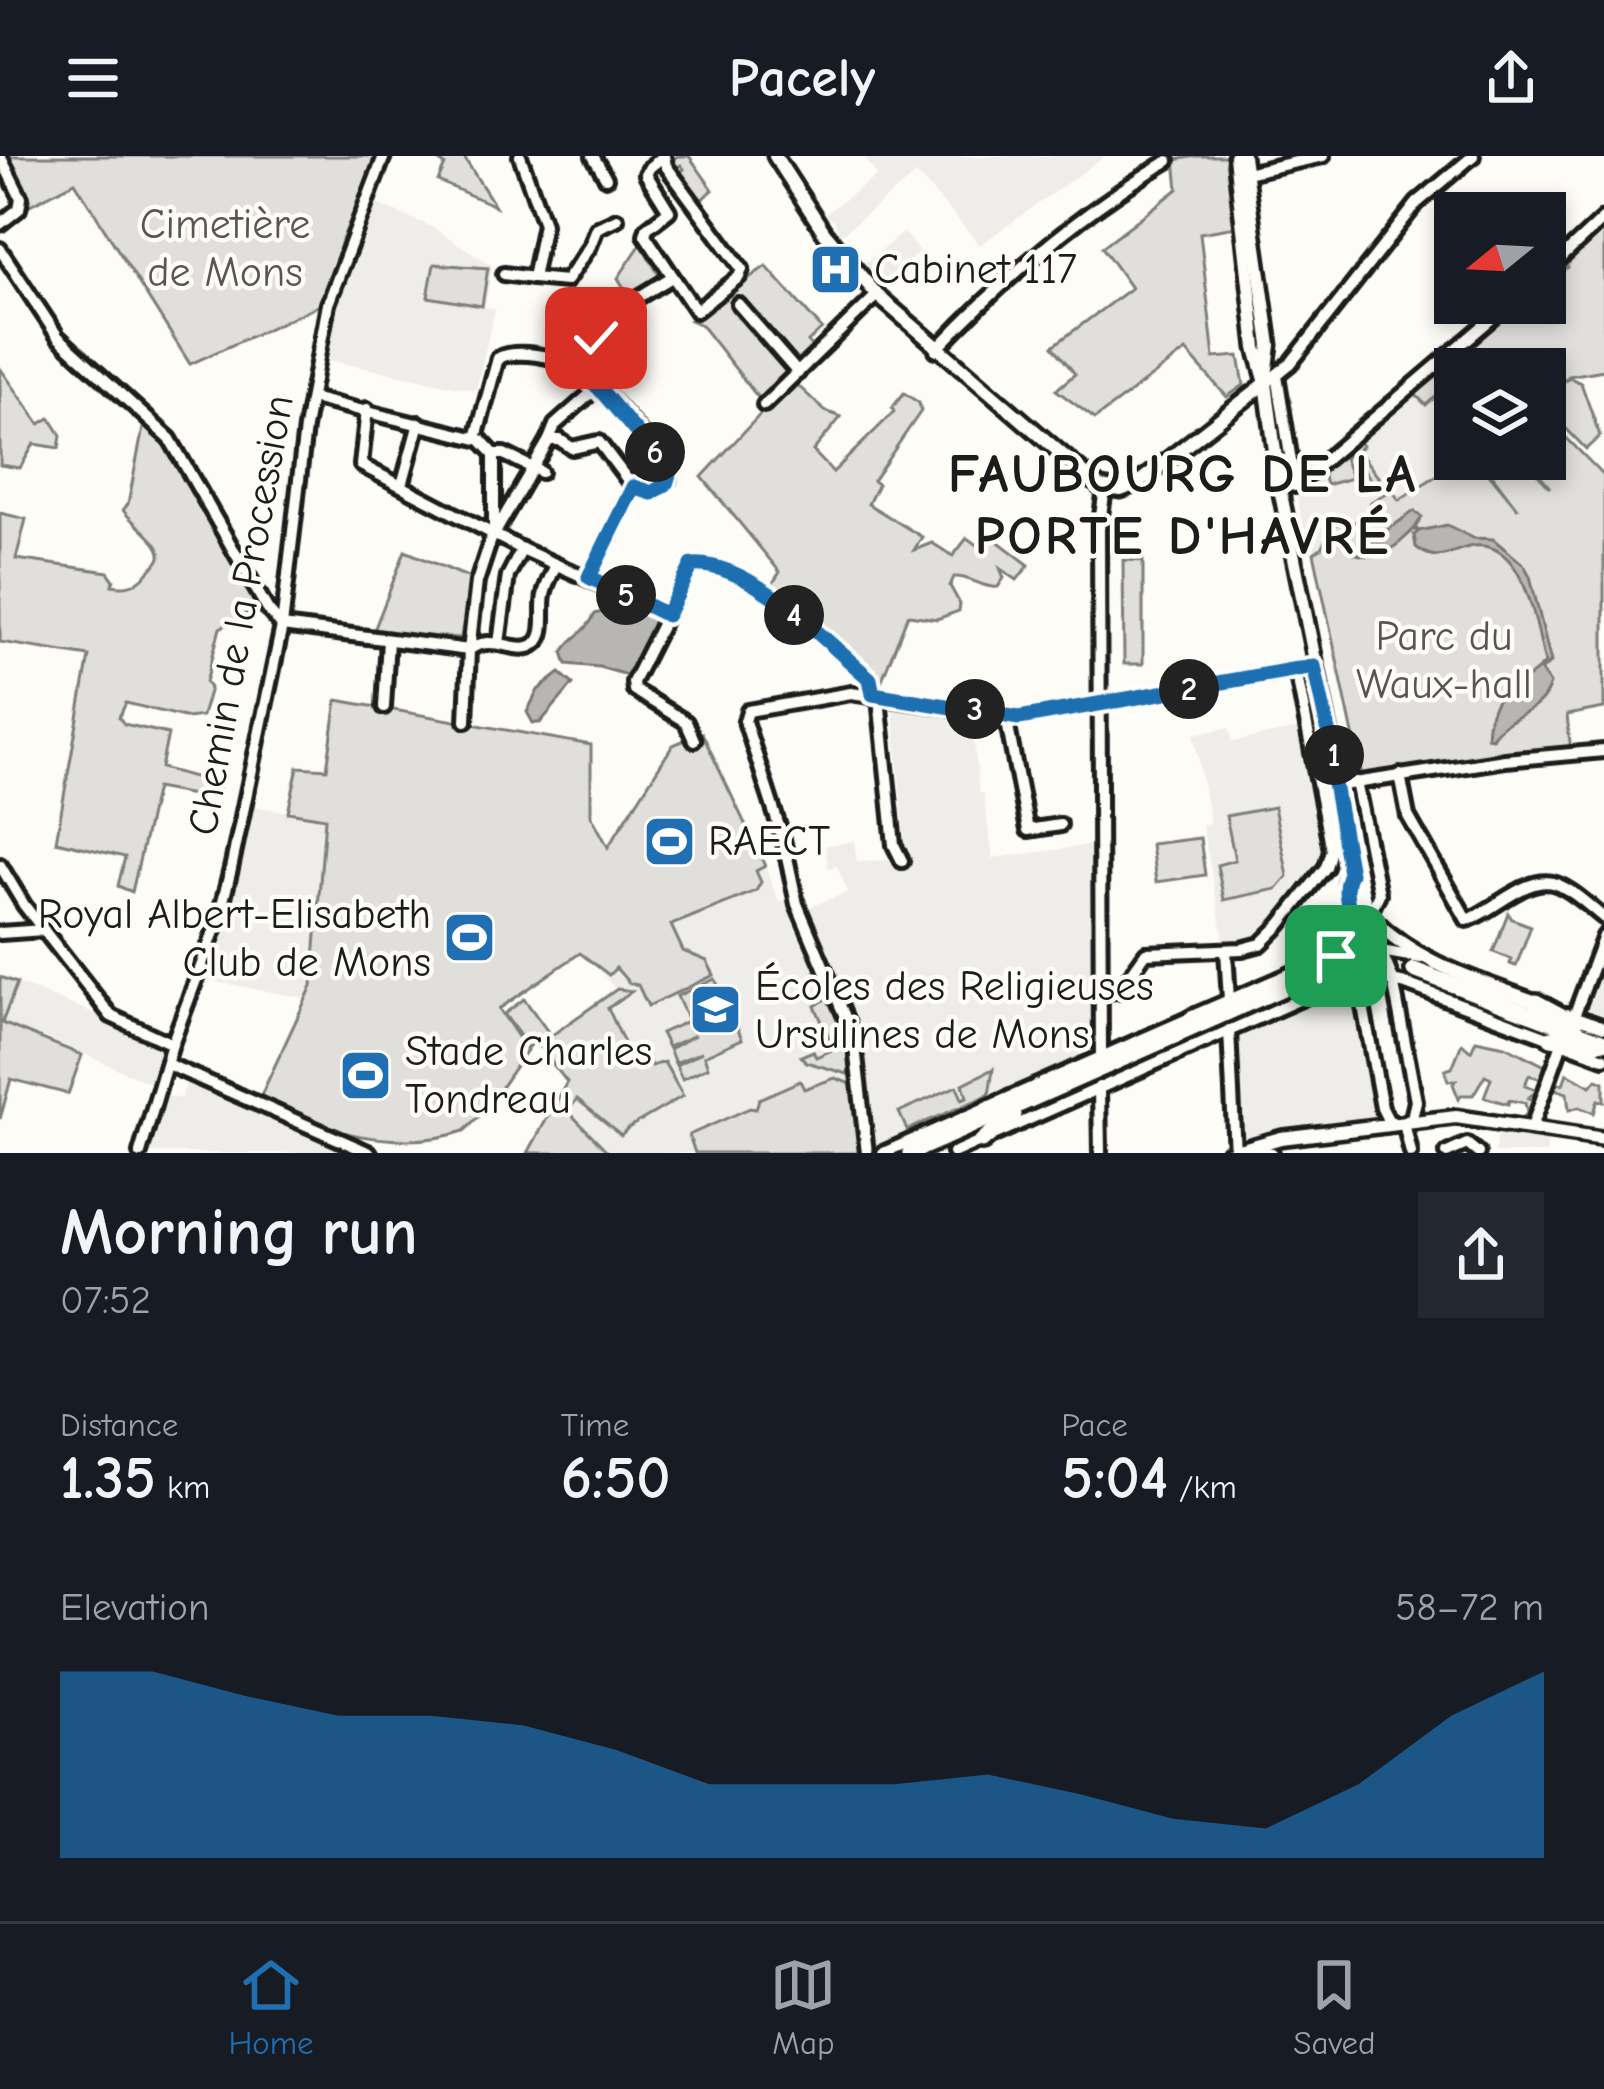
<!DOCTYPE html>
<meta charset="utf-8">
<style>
:root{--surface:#171b24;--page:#242831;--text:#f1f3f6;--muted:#9ea1a6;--line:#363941;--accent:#1f6fb2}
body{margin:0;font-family:"Comic Neue",sans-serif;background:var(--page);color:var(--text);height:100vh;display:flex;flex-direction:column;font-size:45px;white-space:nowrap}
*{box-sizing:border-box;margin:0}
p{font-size:39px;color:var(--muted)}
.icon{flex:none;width:66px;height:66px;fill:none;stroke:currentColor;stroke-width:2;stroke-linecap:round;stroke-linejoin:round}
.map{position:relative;height:997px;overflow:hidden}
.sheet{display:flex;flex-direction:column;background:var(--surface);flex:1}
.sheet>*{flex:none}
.needle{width:78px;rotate:252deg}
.tools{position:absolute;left:1434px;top:36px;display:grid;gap:24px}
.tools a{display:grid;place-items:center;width:132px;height:132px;border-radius:0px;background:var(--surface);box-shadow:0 6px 18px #0003;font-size:60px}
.pin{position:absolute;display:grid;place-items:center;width:102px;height:102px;color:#fff;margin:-51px;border-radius:24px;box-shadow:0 6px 18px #0006}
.km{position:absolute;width:60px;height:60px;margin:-30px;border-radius:50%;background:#222;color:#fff;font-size:33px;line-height:60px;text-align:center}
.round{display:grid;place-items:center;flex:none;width:126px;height:126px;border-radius:0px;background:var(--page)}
.overview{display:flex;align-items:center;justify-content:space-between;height:204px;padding:0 60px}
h1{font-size:66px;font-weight:800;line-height:90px}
.stats{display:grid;grid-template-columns:repeat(3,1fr);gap:18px;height:204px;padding:12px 60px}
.stats div{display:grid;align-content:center}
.stats b{font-size:60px;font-weight:800}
.stats small{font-size:33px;font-weight:400}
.stats p{font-size:33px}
.chart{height:336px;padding:24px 60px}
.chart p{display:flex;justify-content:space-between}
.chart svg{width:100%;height:216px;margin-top:12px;fill:var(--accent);opacity:.7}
header{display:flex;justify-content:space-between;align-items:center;height:156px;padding:0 60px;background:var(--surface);font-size:54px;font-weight:800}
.tabs{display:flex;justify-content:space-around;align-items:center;height:168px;border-top:3px solid var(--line);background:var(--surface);font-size:33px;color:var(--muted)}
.tabs a{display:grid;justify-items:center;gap:6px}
.tabs .selected{color:var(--accent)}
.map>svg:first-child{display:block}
.built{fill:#eeede9}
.green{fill:#e0dfdb;stroke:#7e7e7c;stroke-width:3}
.water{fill:#b7b6b2;stroke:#797876;stroke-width:3}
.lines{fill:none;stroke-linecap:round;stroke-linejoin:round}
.minor-casing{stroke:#1c1c1c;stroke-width:20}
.major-casing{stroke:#1c1c1c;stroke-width:21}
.highway-casing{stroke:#1c1c1c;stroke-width:24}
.minor{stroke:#fdfcf7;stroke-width:10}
.major{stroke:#fdfcf7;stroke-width:12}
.highway{stroke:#fdfcf7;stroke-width:15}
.route-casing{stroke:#fff;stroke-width:24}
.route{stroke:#1f6fb2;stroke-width:15}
.labels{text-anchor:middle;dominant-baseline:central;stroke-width:9;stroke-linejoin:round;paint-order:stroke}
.park-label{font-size:42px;fill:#575655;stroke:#fdfcf7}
.poi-label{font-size:42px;fill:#1c1c1c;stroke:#fdfcf7;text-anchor:start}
.street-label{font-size:42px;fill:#1c1c1c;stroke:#fdfcf7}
.district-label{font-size:54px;font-weight:bold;letter-spacing:3px;fill:#1c1c1c;stroke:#fdfcf7}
</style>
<header><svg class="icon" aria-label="menu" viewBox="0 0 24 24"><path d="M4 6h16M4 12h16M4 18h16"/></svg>Pacely<svg class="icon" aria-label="share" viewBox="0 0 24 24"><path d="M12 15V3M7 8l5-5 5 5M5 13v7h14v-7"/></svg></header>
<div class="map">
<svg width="1604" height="997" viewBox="0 0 1604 997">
<rect width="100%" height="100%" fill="#fdfcf7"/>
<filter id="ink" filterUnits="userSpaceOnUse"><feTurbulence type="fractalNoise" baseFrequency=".00833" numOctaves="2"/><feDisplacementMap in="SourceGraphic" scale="24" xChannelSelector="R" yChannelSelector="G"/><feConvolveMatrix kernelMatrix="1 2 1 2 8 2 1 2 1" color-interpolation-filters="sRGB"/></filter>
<g filter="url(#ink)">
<!-- built -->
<g class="built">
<polygon points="868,0 1105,0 980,89 917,18 840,79 834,64 824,58 877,20 865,2"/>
<polygon points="365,43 432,71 492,109 485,151 495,153 476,234 317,202 328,148"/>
<polygon points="903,76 920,96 881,128 864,108"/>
<polygon points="1450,199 1462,213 1455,213 1455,303 1545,303 1599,321 1527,380 1446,314 1308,398 1295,330"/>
<polygon points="893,551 972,564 979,637 983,637 993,702 1100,688 1101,889 872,997 528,997 567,926 538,889 616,834 597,811 639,767 638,727 747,719 765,710 779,746 796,742 801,758 809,751 848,736 837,710 828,712 825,690 854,685 857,705 902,704 905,688"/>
<polygon points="1308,571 1330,703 1271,780 1226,794 1202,669 1210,666 1194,578 1229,572 1233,586"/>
<polygon points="245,649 325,662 312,830 304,842 197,822"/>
<polygon points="1604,780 1604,871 1574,860"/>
<polygon points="17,827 172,888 159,931 45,881 1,867"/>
<polygon points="1336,836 1355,847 1376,962 1242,981 1238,885 1243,878"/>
<polygon points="190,919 340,984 335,997 150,997 164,939 180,943"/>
<polygon points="1499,974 1548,982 1546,997 1494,997"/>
</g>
<!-- green -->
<g class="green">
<polygon points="3,0 377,0 342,84 324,147 190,208 75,26 28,50"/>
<polygon points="432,0 463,0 495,50 438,25 445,9"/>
<polygon points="677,0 689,0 713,34 700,45 678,18 684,13 681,9 674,13 670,7"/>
<polygon points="1196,0 1228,0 1236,71 1200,77 1214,202 1239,200 1244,229 1227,241 1186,195 1095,263 1056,234 1075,218 1053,190 1131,132 1102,91 1178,33 1175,4"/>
<polygon points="1604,62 1604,214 1569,220 1561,227 1570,222 1581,227 1600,280 1586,293 1545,251 1545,213 1462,213 1450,199 1510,147 1545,147 1545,117 1550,114 1562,116 1568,111 1567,98"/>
<polygon points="641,88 663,126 634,148 618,122"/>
<polygon points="434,108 488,112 482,150 428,141"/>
<polygon points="766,110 822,173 808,186 815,194 765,244 760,244 701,169 690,164"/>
<polygon points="1451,206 1456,213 1455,261 1438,239 1426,249 1414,237"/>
<polygon points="0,212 40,268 50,262 61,279 59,292 34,288 20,312 0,309"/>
<path d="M792,224L825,255L841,261L813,295L833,316L894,256L892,252L904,237L919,247L921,255L873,325L878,328L868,348L922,381L914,394L932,387L953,400L967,382L977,389L987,377L1029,409L1017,424L1000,412L1004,422L998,431C982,433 971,420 954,421L950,430L960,448L959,455L937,463L908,459L881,526L873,529L765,439L780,416L702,321Z"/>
<polygon points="1545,260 1604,320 1604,552 1567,559 1571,596 1363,625 1314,397 1321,392 1333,370 1344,365 1353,367 1369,358 1371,346 1392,334 1399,344 1462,303 1477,303 1518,353 1480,303 1524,303 1550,332 1528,303 1545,303"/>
<path d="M144,267L177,303L261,450L220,472L206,526L210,532L202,560L188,562L126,547L119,561L124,568L168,578L161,612L220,628L219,638L203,641L156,632L132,736L118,730L125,701L56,685L89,500L0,486V357L26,363L16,403L108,416L114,424L112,429C127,432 139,429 148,416C152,411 159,407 160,401C163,386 131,367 123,354L128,348Z"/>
<polygon points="1357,284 1362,290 1358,294 1384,329 1374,328 1351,296 1344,302 1352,322 1326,329 1322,313"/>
<polygon points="405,395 470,422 461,482 373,477"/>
<polygon points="1123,404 1143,405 1143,508 1124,508"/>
<path d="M337,544L591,589V659L608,691L673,589L702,577L765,710L756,715L761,726L756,735L671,769L683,795L707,805L714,819L648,850L638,829L629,827L616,812L609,819L580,797L499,853L527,894C508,920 489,954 464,975C401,997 320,975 257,948L312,830L325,662L288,656L298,611L327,613Z"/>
<polygon points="1274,651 1288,720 1277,733 1224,744 1217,709 1235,704 1226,660"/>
<polygon points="1200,682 1205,719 1156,726 1151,688"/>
<polygon points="1508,757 1512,763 1531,770 1516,810 1510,808 1511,803 1493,796"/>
<polygon points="0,821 17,827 2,867 82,899 68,938 11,923 0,963"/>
<polygon points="715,823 723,841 685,858 677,840"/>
<polygon points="617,833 632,835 608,852 630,900 645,897 651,910 664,906 683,940 628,972 621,979 577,943 568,955 609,997 528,997 567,926 538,889"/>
<path d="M829,841C838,863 859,897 847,918L806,906L801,900L813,895L816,901L834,893L815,850Z"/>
<polygon points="524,843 549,877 528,891 504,858"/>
<polygon points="725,843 742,883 704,900 708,911 682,923 676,909 702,896 675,907 669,893 695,879 668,891 661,877 688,865 686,860"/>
<polygon points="1476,884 1505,890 1547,911 1542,923 1529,919 1525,929 1538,934 1528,942 1534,945 1526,963 1523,962 1527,957 1525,947 1509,944 1508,948 1484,941 1491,922 1485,919 1473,939 1461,939 1459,943 1453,928 1456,924 1448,925 1445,914 1452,912 1462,887 1471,895"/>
<polygon points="993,913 989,939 907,974 899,956 957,930 962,943 967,941 963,928"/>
<polygon points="1567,917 1591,930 1597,923 1604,926 1604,946 1598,944 1594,957 1579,951 1569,954 1567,937 1555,933 1557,927 1563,928"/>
<polygon points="835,922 851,928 854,945 862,942 867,997 695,997 689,979 750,952 756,953 759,943 800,925 804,933"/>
</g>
<!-- water -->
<g class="water">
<path d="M1414,355L1422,361L1415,372L1419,375L1447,369L1473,382L1493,383L1524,409L1530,420L1551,506L1541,515L1550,528C1541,561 1506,557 1492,582L1487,581C1489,528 1516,538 1545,507C1536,471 1525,378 1469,391C1448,396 1436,408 1416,391L1414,379L1418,376L1414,373C1398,390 1378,407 1354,397L1355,389L1367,387L1371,378L1386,375Z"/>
<path d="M613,452L655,461L636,510L627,519L599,511L567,508L563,496C574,478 583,481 595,458Z"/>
<polygon points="560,517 573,528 540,567 533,567 527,556 538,534"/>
</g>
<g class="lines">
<defs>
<g id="minor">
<polyline points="0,0 21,42 19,53 0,68"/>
<polyline points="520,0 544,68 533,122 566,125 590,90 597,72 617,63"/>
<polyline points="593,0 606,22"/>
<polygon points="664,0 666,10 742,113 739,121 696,155 645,79 647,72 669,55 646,18 650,11"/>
<polyline points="1246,17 1323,0"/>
<polyline points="0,93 58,181 170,283 268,454 282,470"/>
<polyline points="1545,117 1604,62"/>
<polyline points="504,118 533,122"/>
<polyline points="738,148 798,217"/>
<polyline points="603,180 628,159 629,147 672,121"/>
<path d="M936,194C1004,122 1083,55 1168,5"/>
<polyline points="567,207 603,180 615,197 588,221"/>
<polyline points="1277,219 1295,330"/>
<polyline points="1266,227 1291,207 1417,47 1473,0"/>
<polyline points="764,249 877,139"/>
<polyline points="367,253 361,309 522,393 667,459"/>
<path d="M476,282L498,202C517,193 554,200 573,210C597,222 654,292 670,316L669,324L652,337L633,331"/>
<polyline points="549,284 555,269 598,231"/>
<polyline points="494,298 504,298 541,316"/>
<polyline points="402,329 419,267"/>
<polyline points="1280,333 1298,327 1510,147"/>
<polyline points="496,375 549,284 560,284 572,292 599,286 633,331 589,421"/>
<polyline points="282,470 469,494 477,426 494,374 494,298 481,284 311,242"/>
<polyline points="499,487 508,420 522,393"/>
<polyline points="882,539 880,552 894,689 902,705"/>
<polyline points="384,551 388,484"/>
<polyline points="1006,561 1028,674 1060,669"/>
<path d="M466,565L469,494C492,475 519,502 536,487C547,478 541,452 544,439C546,429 551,420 555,411"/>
<path d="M694,584L686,566L634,534L633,526L692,409C750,403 827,487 870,523L873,538"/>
<path d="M1400,619L1408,660L1467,764C1493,756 1527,718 1556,728C1573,734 1590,751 1604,762"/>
<polyline points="1356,626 1379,738 1369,759"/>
<polyline points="1342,629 1505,604 1604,595"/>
<polyline points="0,709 24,749 111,860 172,888"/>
<polyline points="0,777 44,774"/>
<polyline points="1226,794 1229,844"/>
<polyline points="1381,795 1393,824 1416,945 1412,962 1404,967 1411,997"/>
<polyline points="1358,796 1361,839 1382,952 1388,964 1396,968"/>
<polyline points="1358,797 1390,822"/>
<polyline points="1331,801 1381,795 1421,802"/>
<polyline points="1100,836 1119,835 1146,797 1242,793 1261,788 1280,769 1326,711 1331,694 1296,514"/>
<polyline points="1568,858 1604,871"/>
<polyline points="1574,860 1604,780"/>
<polyline points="1229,874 1235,997"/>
<polyline points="1101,901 1099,373 1105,333"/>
<polyline points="167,908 370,997"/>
<polyline points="1099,931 1100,997"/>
<polyline points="1532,971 1562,887"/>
<polyline points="1246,992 1272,997"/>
<polyline points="140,997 172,888 218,765 231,713 282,470 305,272 328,148 384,0"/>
<polyline points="867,997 854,882 797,748 783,683 745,565 748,555 851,537 1020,562 1314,510"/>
<polyline points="883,997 1190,862"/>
<path d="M953,997L1330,830C1357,823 1379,821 1406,828L1604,902"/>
<polyline points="1447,997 1467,988 1478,997"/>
</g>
<g id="major">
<polyline points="775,0 824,76 877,139 1100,331 1121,334 1138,327 1266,227"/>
<polyline points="1235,0 1256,192 1266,227 1280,333 1364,744 1381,795"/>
<polyline points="1243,0 1270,189 1266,220"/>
<polyline points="1333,622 1351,720"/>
<path d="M1373,763C1418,808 1478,824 1536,846"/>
<polyline points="1357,764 1358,796"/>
<polyline points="1190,862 1331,801 1350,772 1346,725 1350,717"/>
<polyline points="1228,997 1281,982 1456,961 1604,983"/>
</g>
<g id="highway">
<polyline points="1414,814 1604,886"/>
<polyline points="1536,846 1575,867"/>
<polyline points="1551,882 1595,888"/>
<polyline points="982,985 1014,958"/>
<polyline points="910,997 1308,821 1342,811"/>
</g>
</defs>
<!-- minor casing -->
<use href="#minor" class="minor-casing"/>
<!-- major casing -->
<use href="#major" class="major-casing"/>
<!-- highway casing -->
<use href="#highway" class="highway-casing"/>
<!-- minor -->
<use href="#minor" class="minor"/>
<!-- major -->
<use href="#major" class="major"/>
<!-- highway -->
<use href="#highway" class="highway"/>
</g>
</g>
<g class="lines" filter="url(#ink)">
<defs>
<path id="route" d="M596,182L567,207L598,231L670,316L666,328L652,337L633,331L589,421L667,459L692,409C750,404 827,487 870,523L873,538L1019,562L1314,510L1337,616L1333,622L1350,717C1336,749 1367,754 1331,801L1336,800"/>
</defs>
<!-- route casing -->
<use href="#route" class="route-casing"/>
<!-- route -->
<use href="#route" class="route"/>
</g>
<!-- icons -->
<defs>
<symbol id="hospital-square" viewBox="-11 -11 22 22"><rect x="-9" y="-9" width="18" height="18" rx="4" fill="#1f6fb2" stroke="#fdfcf7"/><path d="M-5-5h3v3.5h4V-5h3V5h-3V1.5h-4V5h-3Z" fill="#fff"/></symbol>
<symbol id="stadium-square" viewBox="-11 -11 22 22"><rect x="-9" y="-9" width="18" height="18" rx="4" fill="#1f6fb2" stroke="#fdfcf7"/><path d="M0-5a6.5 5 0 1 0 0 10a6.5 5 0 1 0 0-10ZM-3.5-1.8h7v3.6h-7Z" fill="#fff"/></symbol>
<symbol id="university-square" viewBox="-11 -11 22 22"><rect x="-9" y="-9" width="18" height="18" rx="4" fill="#1f6fb2" stroke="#fdfcf7"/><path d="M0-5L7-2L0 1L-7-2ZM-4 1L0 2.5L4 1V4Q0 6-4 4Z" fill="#fff"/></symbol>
</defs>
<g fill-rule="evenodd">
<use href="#hospital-square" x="806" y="84" width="59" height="59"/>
<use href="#stadium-square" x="640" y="656" width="59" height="59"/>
<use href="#stadium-square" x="440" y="752" width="59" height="59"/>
<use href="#university-square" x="686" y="824" width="59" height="59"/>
<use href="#stadium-square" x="336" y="890" width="59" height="59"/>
</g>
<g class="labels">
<!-- park labels -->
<g class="park-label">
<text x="225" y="68">Cimetière<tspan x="225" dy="48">de Mons</tspan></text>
<text x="1444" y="480">Parc du<tspan x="1444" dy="48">Waux-hall</tspan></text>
</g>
<!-- poi labels -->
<g class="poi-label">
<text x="874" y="113">Cabinet 117</text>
<text x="708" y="685">RAECT</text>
<text x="431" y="758" text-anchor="end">Royal Albert-Elisabeth<tspan x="431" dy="48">Club de Mons</tspan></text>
<text x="755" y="830">Écoles des Religieuses<tspan x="755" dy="48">Ursulines de Mons</tspan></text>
<text x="405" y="895">Stade Charles<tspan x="405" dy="48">Tondreau</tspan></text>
</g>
<!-- street labels -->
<g class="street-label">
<text transform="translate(241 459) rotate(-80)">Chemin de la Procession</text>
</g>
<!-- district labels -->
<g class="district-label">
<text x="1183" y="318">FAUBOURG DE LA<tspan x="1183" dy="62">PORTE D'HAVRÉ</tspan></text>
</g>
</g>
</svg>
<div class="tools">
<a><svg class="needle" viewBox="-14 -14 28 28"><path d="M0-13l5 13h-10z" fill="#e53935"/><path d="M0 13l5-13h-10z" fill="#9ea1a6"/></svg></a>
<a><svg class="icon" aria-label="layers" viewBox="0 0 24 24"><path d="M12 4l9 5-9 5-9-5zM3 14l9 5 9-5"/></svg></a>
</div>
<div class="pin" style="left:1336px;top:800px;background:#1e9e55"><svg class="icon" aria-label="arrive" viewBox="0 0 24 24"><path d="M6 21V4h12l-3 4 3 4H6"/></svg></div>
<div class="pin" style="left:596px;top:182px;background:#d93025"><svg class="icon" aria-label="check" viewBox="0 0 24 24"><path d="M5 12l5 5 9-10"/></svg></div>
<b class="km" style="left:1334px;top:599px">1</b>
<b class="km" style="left:1189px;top:533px">2</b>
<b class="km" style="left:975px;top:553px">3</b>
<b class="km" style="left:794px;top:459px">4</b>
<b class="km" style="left:626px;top:439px">5</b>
<b class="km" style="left:655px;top:296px">6</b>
</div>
<section class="sheet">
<div class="overview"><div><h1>Morning run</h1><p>07:52</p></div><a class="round"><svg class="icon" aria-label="share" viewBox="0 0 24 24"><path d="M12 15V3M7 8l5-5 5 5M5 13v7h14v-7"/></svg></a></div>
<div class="stats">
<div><p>Distance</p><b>1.35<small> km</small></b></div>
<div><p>Time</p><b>6:50</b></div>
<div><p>Pace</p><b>5:04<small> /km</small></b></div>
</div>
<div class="chart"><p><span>Elevation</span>58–72 m</p>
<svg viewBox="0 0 160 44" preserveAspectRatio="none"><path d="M0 44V6L10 6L20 11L30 15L40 15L50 17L60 22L70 29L80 29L90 29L100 27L110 31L120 36L130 38L140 29L150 15L160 6V44z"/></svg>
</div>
</section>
<nav class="tabs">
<a class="selected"><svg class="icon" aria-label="home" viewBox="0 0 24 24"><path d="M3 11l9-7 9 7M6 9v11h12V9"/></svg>Home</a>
<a><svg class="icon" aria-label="map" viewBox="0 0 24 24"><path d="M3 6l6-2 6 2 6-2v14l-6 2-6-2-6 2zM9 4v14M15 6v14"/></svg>Map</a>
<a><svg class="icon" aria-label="saved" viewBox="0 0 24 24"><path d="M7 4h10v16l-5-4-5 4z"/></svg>Saved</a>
</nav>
